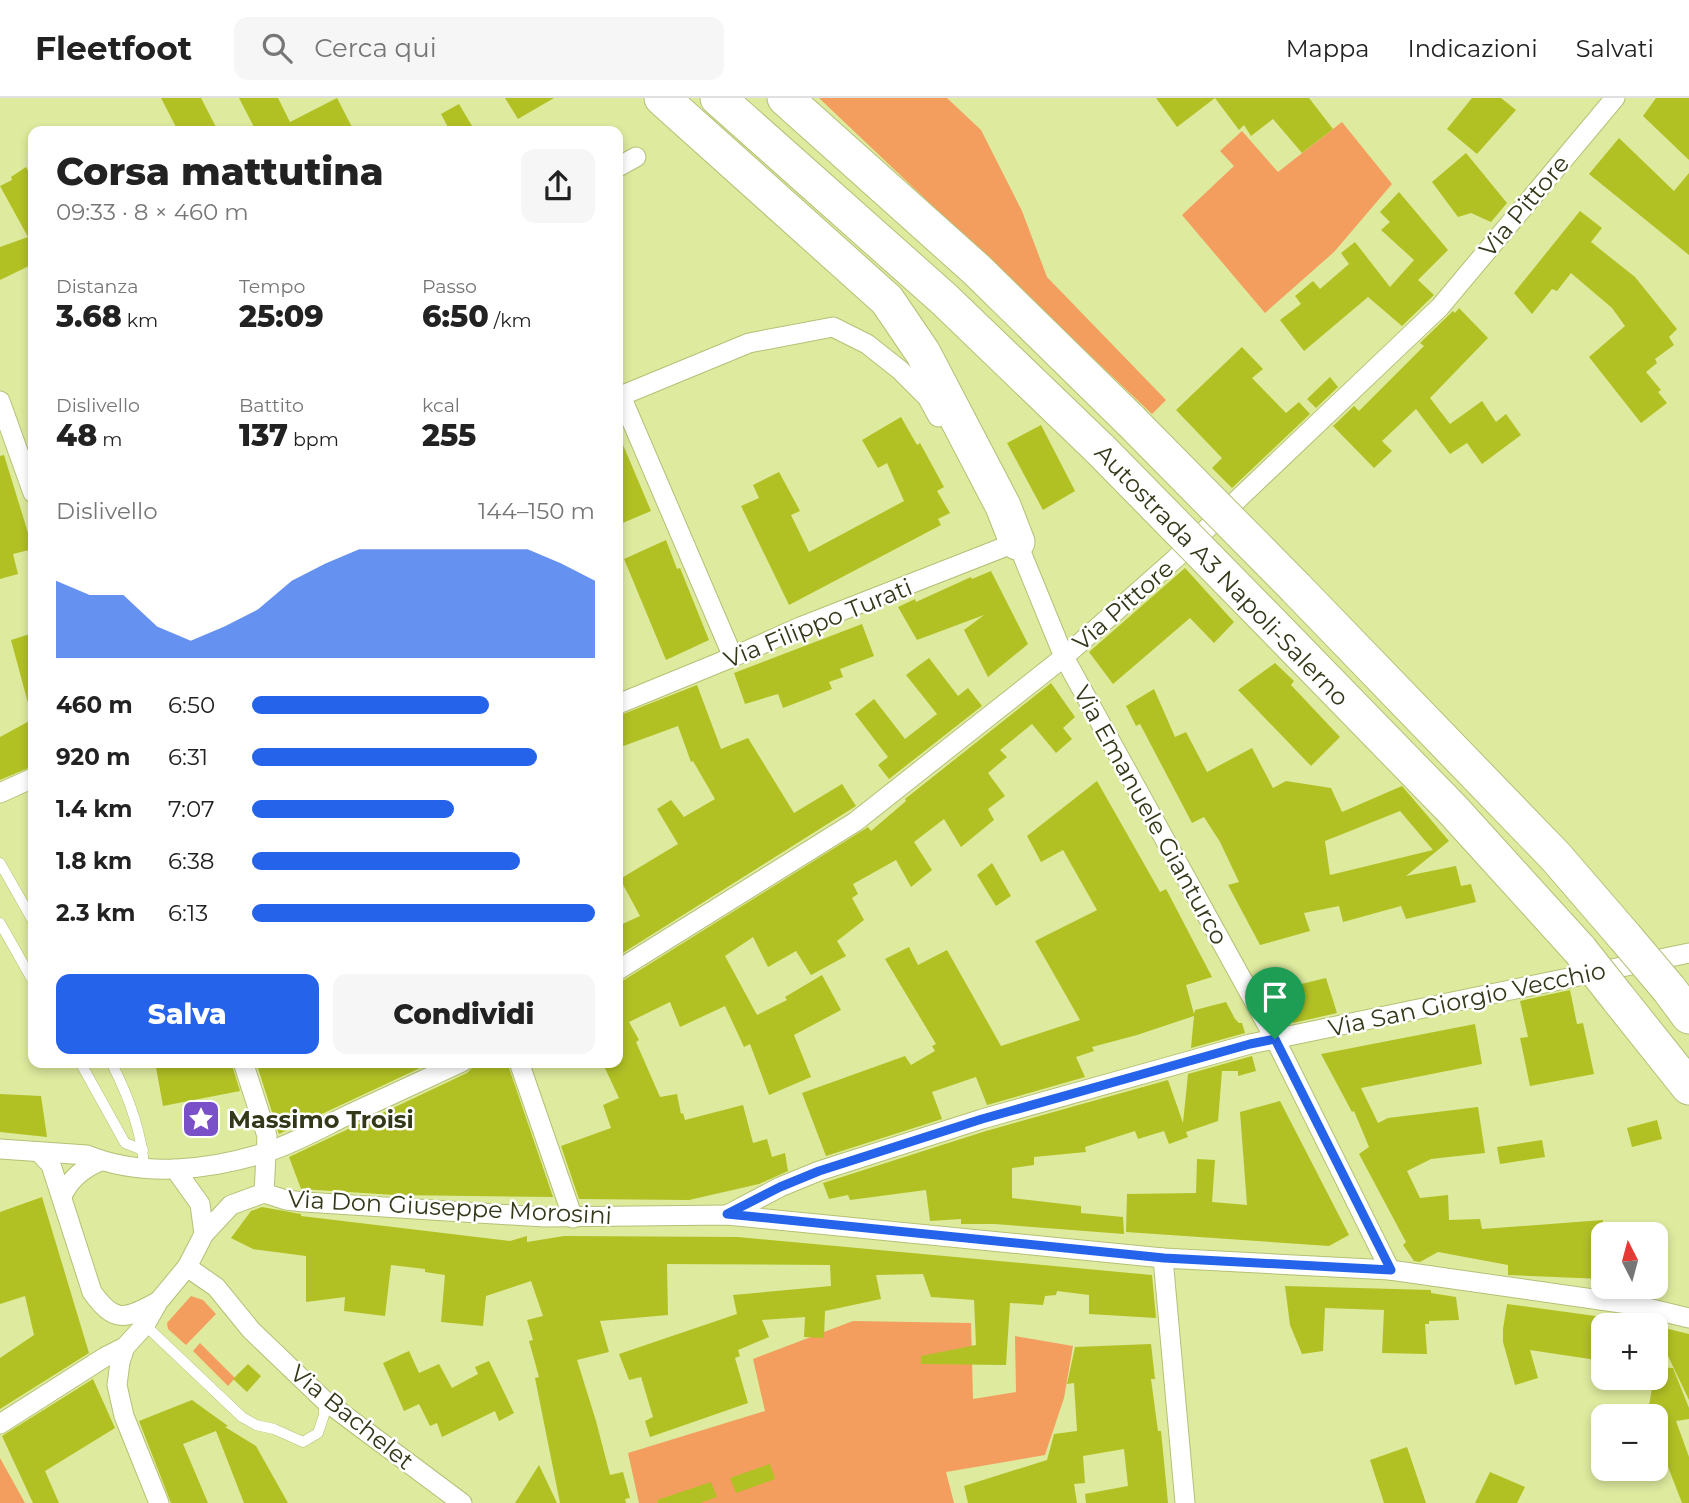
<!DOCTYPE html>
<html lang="it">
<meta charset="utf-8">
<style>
:root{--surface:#fff;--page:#f6f6f6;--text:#222;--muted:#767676;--line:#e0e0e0;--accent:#2563eb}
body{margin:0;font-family:Montserrat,sans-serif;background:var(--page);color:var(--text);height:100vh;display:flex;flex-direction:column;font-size:26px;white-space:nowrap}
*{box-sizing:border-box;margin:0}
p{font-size:23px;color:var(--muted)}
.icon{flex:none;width:38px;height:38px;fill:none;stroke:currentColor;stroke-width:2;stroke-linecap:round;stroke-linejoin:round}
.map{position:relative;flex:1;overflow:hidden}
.side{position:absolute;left:28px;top:28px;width:595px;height:942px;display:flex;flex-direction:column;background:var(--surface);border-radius:14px;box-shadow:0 4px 10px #0003}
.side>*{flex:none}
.needle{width:46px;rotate:354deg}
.controls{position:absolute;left:1591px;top:1124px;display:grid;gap:14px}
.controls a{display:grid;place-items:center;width:77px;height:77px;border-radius:14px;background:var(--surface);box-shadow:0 4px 10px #0003;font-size:35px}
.pin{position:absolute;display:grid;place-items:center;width:60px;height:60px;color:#fff;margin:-72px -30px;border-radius:50% 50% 50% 0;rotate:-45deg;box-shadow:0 0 7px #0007}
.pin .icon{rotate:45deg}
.round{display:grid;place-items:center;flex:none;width:74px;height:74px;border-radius:14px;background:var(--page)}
.summary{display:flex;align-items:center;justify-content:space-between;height:119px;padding:0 28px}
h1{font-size:38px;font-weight:800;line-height:52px}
.figures{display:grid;grid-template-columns:repeat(3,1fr);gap:10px;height:119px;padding:7px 28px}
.figures div{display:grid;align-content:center}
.figures b{font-size:30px;font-weight:800}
.figures small{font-size:19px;font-weight:400}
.figures p{font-size:19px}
.chart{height:196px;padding:14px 28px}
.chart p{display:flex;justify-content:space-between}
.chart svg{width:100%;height:126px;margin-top:7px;fill:var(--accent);opacity:.7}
.cta{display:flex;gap:14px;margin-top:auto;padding:14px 28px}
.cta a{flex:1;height:80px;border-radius:14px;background:var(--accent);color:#fff;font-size:28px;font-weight:800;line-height:80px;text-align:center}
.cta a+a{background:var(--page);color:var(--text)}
ul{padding:0 28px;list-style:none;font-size:23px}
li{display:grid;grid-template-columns:112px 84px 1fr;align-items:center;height:52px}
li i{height:18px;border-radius:9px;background:var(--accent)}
header{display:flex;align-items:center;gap:42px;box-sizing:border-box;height:98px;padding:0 35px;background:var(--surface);border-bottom:2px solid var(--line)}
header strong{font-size:33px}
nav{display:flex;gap:38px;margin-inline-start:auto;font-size:24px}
.search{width:490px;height:63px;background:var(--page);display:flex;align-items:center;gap:18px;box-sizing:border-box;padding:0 24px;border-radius:14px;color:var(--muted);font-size:26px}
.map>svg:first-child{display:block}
.green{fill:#f39e5f}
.building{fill:#b1c124;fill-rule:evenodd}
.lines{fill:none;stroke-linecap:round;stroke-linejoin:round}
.service-casing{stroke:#b5c076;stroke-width:11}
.minor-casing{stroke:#b5c076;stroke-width:21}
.motorway-casing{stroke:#b5c076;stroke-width:37}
.service{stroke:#fff;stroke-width:10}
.minor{stroke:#fff;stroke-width:19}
.motorway{stroke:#fff;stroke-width:35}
.motorway-bridge-casing{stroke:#b5c076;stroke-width:37;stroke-linecap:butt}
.motorway-bridge{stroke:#fff;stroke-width:35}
.route-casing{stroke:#fff;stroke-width:14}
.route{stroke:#2563eb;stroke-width:9}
.labels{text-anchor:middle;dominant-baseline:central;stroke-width:5;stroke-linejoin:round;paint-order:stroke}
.street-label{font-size:24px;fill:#333819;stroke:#fff}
.poi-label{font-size:24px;font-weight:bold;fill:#333819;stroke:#fff;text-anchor:start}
</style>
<header>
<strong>Fleetfoot</strong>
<div class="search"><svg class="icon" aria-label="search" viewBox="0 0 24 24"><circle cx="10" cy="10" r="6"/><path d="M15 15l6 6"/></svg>Cerca qui</div>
<nav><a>Mappa</a><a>Indicazioni</a><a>Salvati</a></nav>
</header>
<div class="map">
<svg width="1689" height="1405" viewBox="0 0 1689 1405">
<rect width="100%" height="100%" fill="#deea9e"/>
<!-- green -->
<g class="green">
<polygon points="819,0 947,0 981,32 1022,113 1047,179 1166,302 1152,316"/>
<polygon points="1342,24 1392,86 1334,154 1265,215 1182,117 1234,68 1220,53 1242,33 1278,74"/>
<polygon points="191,1198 203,1202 216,1216 186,1247 168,1231 167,1225"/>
<polygon points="853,1223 971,1225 973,1301 1016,1294 1015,1238 1073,1248 1064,1300 1045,1357 946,1374 954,1405 639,1405 628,1355 765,1313 753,1261"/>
<polygon points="200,1245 235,1280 228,1288 193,1253"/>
<polygon points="0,1360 25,1405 0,1405"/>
</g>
<!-- building -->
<g class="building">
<polygon points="161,0 201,0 218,33 178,33"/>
<polygon points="239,0 278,0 290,24 337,0 354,33 256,33"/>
<polygon points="505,0 554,0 518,21"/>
<polygon points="1156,0 1215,0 1177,29"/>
<polygon points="1215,0 1309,0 1333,31 1302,55 1273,21 1251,38 1244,27 1239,32"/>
<polygon points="1472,0 1501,0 1516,12 1477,56 1447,31"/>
<polygon points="1656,0 1689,0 1689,62 1643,18"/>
<polygon points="459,6 475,33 450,33 441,16"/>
<polygon points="1619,40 1674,93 1689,75 1689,157 1589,76"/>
<polygon points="1466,55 1507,105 1491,124 1471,115 1458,119 1432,84"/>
<polygon points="26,69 33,81 33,166 0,182 0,149 28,139 0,88 12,82 11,79"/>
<polygon points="1399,94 1448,152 1418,182 1434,197 1402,228 1368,199 1304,253 1280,222 1301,206 1295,198 1313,183 1320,191 1349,166 1341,155 1355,144 1390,189 1414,162 1381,132 1390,124 1380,114"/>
<polygon points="1580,113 1602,130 1591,144 1635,179 1677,231 1669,239 1674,247 1655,261 1657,265 1646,274 1661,292 1658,294 1667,305 1641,325 1589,259 1625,228 1612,210 1571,175 1557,193 1552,191 1532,216 1514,195"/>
<polygon points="1459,210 1488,240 1430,300 1450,326 1482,303 1496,324 1506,316 1521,337 1482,366 1467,345 1450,356 1416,311 1382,343 1392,353 1374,370 1333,328 1354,308 1359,313 1424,248 1420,245 1453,213 1455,215"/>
<polygon points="1242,249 1263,271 1252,280 1286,315 1299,304 1310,316 1232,390 1212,370 1222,360 1176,312"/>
<polygon points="1330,279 1338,289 1316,310 1307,301"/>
<polygon points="901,319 917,347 920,345 944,389 937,393 950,415 938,421 941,427 789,507 741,408 759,400 753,387 779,374 800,413 791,417 809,454 904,403 887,365 878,370 862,342"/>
<polygon points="1041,327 1075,393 1043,412 1007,345"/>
<polygon points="618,335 651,413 618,427"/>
<polygon points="4,357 33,451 13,456 18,476 0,481 0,358"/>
<polygon points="666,442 677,471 680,470 709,542 666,562 624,461"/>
<polygon points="1185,470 1234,524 1214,545 1190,520 1113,586 1089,554"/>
<polygon points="991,473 1028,546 988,579 964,532 984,517 917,542 898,509 915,501 916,504 971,479 972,481"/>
<polygon points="862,526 874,558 840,571 843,579 829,584 832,591 783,610 778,596 745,606 734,575"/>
<polygon points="33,535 33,604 28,605 11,542"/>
<polygon points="929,560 958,598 968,590 982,608 889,681 878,667 888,659 855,616 874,601 905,641 937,616 906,577"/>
<polygon points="1275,565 1294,583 1291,587 1340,639 1311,668 1238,592"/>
<polygon points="1051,585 1075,619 1063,630 1072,641 1056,655 1032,626 1000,652 1007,659 988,675 1005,698 988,711 994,722 961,749 944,721 914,744 932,772 911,789 896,762 853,786 858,796 852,800 864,822 837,843 846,858 811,877 796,853 768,869 753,839 725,858 757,917 787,902 785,899 822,877 841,912 794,937 811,979 769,997 750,946 744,949 725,908 680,929 670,904 629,924 639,942 636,944 660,999 677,996 681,1016 683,1015 685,1022 743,1007 753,1045 767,1041 772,1059 785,1055 788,1073 759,1086 689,1102 579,1101 561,1048 611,1030 603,1007 619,1000 602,964 618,964 618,884 624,882 868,729 871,733 906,703 905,701"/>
<polygon points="697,587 721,651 748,640 794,715 842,686 856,708 618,858 618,828 640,818 620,781 678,746 657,711 671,702 684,719 715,701 693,663 691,664 678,628 618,650 618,618"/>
<path d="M1154,591L1175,639L1186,634L1207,674L1252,650L1273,690L1286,683L1331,690L1342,714L1402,688L1449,743L1406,778L1456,768L1461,788L1471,786L1476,804L1406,821L1401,808L1343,824L1339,808L1304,815L1310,833L1260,847L1228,787L1239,784L1220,744L1204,719L1192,725L1140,626L1136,628L1126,608ZM1400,713L1433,752L1330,777L1325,743Z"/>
<polygon points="33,621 33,668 0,682 0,639"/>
<polygon points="1097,683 1160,794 1166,791 1212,879 1186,887 1194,916 1195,912 1226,904 1235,921 1239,925 1242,925 1245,935 1191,950 1194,918 1137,937 1092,949 1094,953 1076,959 1085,979 987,1007 976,979 932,994 942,1021 826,1058 802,995 905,958 911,967 935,953 932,948 936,946 885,861 909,849 918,867 947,852 1001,948 1080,922 1035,843 1097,812 1063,752 1041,764 1027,738"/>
<polygon points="992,765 1011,798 996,808 977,777"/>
<polygon points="1326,880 1337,915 1293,925 1276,892"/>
<polygon points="1570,892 1577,926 1583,925 1594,976 1530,988 1520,940 1528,939 1520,903"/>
<polygon points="1475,926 1482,966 1361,990 1378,1025 1388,1020 1478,1009 1485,1055 1431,1061 1407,1073 1420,1100 1448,1097 1449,1122 1480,1121 1482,1131 1603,1122 1603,1181 1508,1177 1508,1167 1438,1154 1420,1164 1414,1163 1403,1147 1406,1144 1359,1056 1369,1049 1354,1013 1352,1014 1321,956"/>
<polygon points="1252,958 1256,973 1238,978 1238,973 1222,973 1218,1023 1186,1034 1188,1039 1169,1046 1164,1033 1138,1041 1135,1033 1085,1049 1086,1054 1034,1059 1034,1067 1012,1070 1012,1100 1081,1108 1081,1115 1123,1119 1124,1136 994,1126 961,1126 961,1121 930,1123 926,1092 850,1102 848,1097 829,1101 823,1085 986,1033 1168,982 1183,1025 1188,976"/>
<polygon points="155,964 231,964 240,993 163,1008"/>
<polygon points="256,964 433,964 279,1036"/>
<polygon points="474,964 507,964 553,1099 394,1097 301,1091 289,1059 467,975 472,970"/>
<polygon points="0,996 41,998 47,1039 0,1034"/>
<polygon points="1280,1003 1349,1137 1329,1148 1126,1134 1127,1096 1196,1095 1197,1061 1215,1062 1212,1104 1247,1107 1240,1014"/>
<polygon points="1657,1022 1662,1041 1632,1049 1627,1030"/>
<polygon points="1542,1042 1545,1059 1500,1066 1497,1049"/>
<polygon points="42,1099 89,1255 0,1311 0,1260 34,1237 25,1198 0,1206 0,1114"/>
<polygon points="262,1109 301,1116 301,1118 510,1143 527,1138 527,1144 564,1138 738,1139 1152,1177 1156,1220 1089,1216 1089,1197 1057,1193 1056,1197 1045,1198 1043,1207 1010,1205 1006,1267 921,1266 921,1258 976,1247 974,1202 931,1199 923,1176 876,1177 881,1201 825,1213 824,1240 804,1239 805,1219 762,1222 769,1239 738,1252 740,1258 735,1260 748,1305 650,1339 645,1323 653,1319 641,1279 629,1282 619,1256 737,1216 733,1197 831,1188 830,1167 667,1166 668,1217 600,1223 609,1254 577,1262 596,1323 610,1377 623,1374 630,1400 625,1401 626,1405 560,1405 535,1280 539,1279 529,1243 533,1242 527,1222 543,1218 531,1183 486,1198 483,1228 441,1224 445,1177 425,1174 425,1171 391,1167 385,1218 344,1213 345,1199 306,1204 306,1158 253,1151 231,1140 251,1113"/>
<polygon points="1285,1188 1431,1192 1431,1195 1456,1199 1459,1222 1429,1223 1429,1226 1425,1226 1427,1256 1382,1255 1384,1212 1325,1210 1323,1253 1302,1256 1290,1227"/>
<polygon points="1507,1206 1603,1219 1603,1263 1530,1252 1538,1280 1515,1287 1503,1244 1503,1231"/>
<polygon points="1656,1228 1689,1236 1689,1302 1656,1233"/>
<polygon points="1151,1246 1155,1281 1151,1281 1158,1333 1161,1333 1168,1405 1086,1405 1085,1396 1128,1388 1124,1351 1083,1358 1085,1385 1074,1386 1077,1405 968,1405 964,1388 1047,1362 1054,1336 1077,1333 1074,1285 1067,1286 1075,1249"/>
<polygon points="409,1253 419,1275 439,1266 452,1290 478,1276 475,1269 489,1263 514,1315 499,1323 495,1313 442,1339 437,1325 430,1328 419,1306 404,1313 383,1265"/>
<polygon points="248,1266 261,1278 247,1294 233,1281"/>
<polygon points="1656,1269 1673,1270 1689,1310 1689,1321 1676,1323 1689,1359 1689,1405 1682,1405 1665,1361 1660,1363 1656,1352 1656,1318 1647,1318"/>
<polygon points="93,1281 115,1330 45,1373 59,1405 33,1405 2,1338"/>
<polygon points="192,1302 228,1328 225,1329 256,1348 288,1405 244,1405 216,1333 183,1346 208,1405 171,1405 139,1323"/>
<polygon points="1407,1349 1426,1405 1384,1405 1370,1362"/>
<polygon points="770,1366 775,1381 736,1395 730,1380"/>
<polygon points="539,1367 557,1405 515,1405"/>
<polygon points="1490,1374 1525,1389 1517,1405 1475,1405"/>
<polygon points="711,1384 717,1399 700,1405 658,1405 657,1402"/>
</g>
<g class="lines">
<defs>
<g id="service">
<polyline points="0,765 33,823"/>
<polyline points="0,825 33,883"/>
<polyline points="80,964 125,1045 143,1052"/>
<path d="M111,964C128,997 142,1033 144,1070"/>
<polyline points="145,1227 242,1319 256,1327 274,1331 303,1344 318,1335 324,1317 324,1303"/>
</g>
<g id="minor">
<polyline points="618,69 636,59"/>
<polyline points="621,298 733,559"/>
<polyline points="618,299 749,245 833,229 867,246 900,272 927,299 938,319"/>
<polyline points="0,303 33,395"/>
<polyline points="1012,436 1017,444 1064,559 1275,941 1390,1172"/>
<polyline points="618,606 733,559 800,529 1017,444"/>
<polyline points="0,695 33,680"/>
<polyline points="618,872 855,724 1064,559 1175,461 1440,209 1615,0"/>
<polyline points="243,964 267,1038 264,1095"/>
<polyline points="519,964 573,1120"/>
<path d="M0,1051L87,1057C143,1080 210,1072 267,1054C295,1045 323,1029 350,1016C387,999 424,982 462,964"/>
<path d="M39,1054L51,1067L92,1194C114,1225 125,1222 157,1204"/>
<polyline points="175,1071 200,1106 204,1136"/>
<polyline points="264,1095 286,1102 304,1104 544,1119 727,1117 1163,1160 1390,1172 1635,1207 1689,1220"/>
<path d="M62,1098C70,1081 83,1070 101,1063"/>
<polyline points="727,1117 780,1089 819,1073 982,1021 1250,946 1689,855"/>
<polyline points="1163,1160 1185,1405"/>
<polyline points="187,1169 216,1189 251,1232 324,1302 462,1405"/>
<polyline points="0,1326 105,1259 125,1249"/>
<polyline points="159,1405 124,1318 117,1287 120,1264 125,1249 145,1227 158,1204 187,1169 204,1136 231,1107 264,1095"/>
</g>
<g id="motorway">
<polyline points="662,0 887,202 923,255 1003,408 1017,444"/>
<polyline points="718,0 944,201 1101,352"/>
<polyline points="785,0 977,172 1131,323"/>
<polyline points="1296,490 1556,759 1625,839"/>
<polyline points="1264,518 1453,712 1580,852"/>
<polyline points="1669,891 1689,918"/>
<polyline points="1618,900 1689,989"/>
</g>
</defs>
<!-- service casing -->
<use href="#service" class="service-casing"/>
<!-- minor casing -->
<use href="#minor" class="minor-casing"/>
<!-- motorway casing -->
<use href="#motorway" class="motorway-casing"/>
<!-- service -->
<use href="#service" class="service"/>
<!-- minor -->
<use href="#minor" class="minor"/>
<!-- motorway -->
<use href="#motorway" class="motorway"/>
<defs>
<g id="motorway-bridge">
<polyline points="1131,323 1296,490"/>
<polyline points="1101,352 1264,518"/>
<polyline points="1625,839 1669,891"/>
<polyline points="1580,852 1618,900"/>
</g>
</defs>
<!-- motorway-bridge casing -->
<use href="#motorway-bridge" class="motorway-bridge-casing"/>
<!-- motorway-bridge -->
<use href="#motorway-bridge" class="motorway-bridge"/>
</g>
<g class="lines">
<defs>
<polygon id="route" points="1275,941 1391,1172 1164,1160 727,1116 780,1089 819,1073 982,1021 1250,946"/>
</defs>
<!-- route casing -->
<use href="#route" class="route-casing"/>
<!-- route -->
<use href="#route" class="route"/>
</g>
<!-- icons -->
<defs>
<symbol id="sight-square" viewBox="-11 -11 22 22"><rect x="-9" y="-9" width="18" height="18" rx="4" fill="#7a50c9" stroke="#fff"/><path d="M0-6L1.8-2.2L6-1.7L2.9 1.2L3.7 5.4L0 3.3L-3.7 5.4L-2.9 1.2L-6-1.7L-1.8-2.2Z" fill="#fff"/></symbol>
</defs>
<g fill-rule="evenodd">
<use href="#sight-square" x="179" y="999" width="44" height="44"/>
</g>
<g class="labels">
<!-- street labels -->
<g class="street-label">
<text transform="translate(1524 108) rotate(-50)">Via Pittore</text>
<text transform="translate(1222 477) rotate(46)">Autostrada A3 Napoli-Salerno</text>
<text transform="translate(1123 507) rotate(-41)">Via Pittore</text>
<text transform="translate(818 525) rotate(-22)">Via Filippo Turati</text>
<text transform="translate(1151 717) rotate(61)">Via Emanuele Gianturco</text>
<text transform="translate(1467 901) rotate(-12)">Via San Giorgio Vecchio</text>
<text transform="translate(450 1109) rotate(3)">Via Don Giuseppe Morosini</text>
<text transform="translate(352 1319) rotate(39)">Via Bachelet</text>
</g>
<!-- poi labels -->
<g class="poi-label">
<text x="228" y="1021">Massimo Troisi</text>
</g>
</g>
</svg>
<div class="controls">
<a><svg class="needle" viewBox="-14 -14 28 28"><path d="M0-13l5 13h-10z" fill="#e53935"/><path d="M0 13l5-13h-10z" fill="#767676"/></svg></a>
<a>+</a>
<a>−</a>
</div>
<div class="pin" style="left:1275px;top:941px;background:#1e9e55"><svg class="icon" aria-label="arrive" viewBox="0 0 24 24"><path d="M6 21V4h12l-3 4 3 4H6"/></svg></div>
<section class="side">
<div class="summary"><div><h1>Corsa mattutina</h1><p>09:33 · 8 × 460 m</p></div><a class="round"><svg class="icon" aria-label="share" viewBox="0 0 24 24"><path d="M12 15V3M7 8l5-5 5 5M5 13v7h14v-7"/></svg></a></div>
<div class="figures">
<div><p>Distanza</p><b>3.68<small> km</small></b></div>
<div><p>Tempo</p><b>25:09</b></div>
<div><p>Passo</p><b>6:50<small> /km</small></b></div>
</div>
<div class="figures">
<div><p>Dislivello</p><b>48<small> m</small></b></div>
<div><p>Battito</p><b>137<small> bpm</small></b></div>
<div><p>kcal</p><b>255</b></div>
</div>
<div class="chart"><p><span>Dislivello</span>144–150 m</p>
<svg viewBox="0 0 160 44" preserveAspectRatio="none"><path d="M0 44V17L10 22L20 22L30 33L40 38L50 33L60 27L70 17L80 11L90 6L100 6L110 6L120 6L130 6L140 6L150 11L160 17V44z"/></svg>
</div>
<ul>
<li><b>460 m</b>6:50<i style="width:69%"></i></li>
<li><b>920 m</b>6:31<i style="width:83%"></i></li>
<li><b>1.4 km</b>7:07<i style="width:59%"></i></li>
<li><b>1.8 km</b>6:38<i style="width:78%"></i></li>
<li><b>2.3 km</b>6:13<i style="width:100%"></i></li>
</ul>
<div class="cta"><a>Salva</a><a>Condividi</a></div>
</section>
</div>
